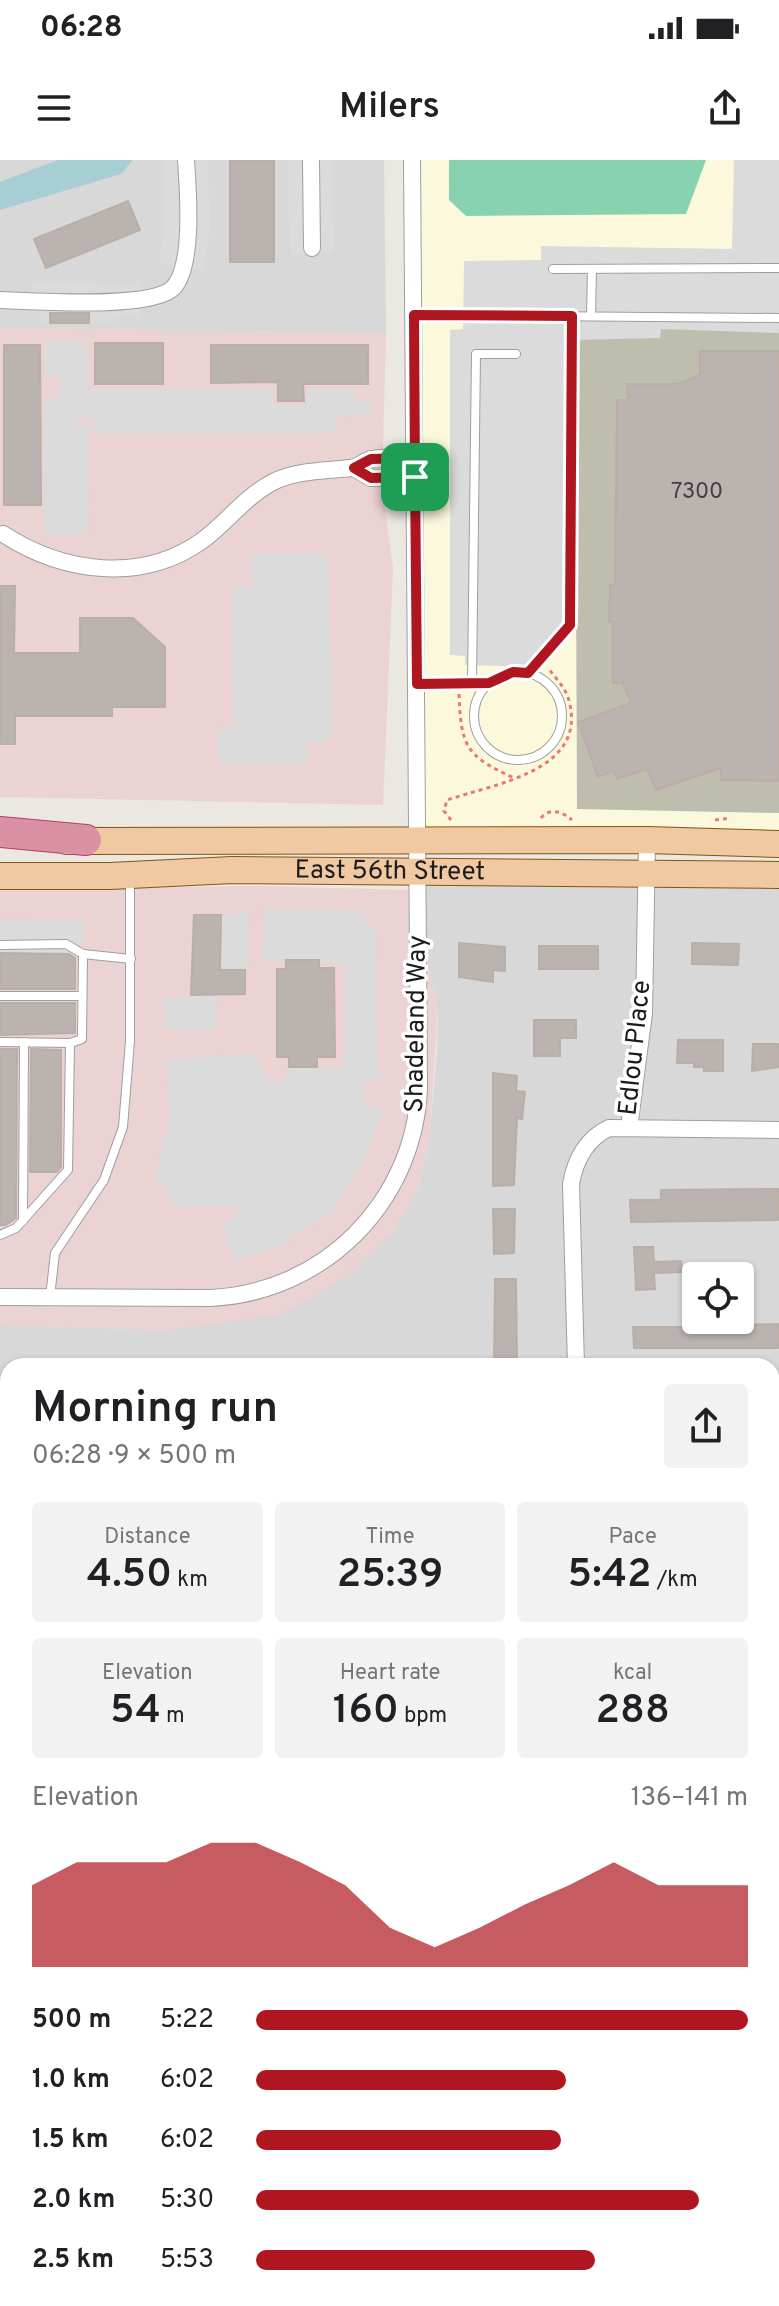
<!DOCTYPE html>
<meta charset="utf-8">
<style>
:root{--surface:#fff;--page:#f2f2f2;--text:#202124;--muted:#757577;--accent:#b01620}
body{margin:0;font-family:Overpass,sans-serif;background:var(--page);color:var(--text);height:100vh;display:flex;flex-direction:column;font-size:30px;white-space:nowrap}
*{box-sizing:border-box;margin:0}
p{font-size:26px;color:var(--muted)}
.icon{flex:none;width:44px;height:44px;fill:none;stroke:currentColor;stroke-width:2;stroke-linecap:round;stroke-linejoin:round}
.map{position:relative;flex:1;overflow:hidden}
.sheet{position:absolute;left:0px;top:1198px;width:780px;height:948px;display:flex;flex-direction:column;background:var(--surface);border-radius:24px 24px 0 0;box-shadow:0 2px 6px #0004}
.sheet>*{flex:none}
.controls{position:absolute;left:682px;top:1102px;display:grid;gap:16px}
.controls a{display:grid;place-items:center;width:72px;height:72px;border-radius:8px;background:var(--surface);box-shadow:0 2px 6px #0004;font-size:40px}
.pin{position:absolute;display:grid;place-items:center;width:68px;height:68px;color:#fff;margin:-34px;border-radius:16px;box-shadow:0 4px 12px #0006}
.round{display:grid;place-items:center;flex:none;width:84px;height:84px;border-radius:8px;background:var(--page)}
.headline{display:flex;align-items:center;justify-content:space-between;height:136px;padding:0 32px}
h1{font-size:44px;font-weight:600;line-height:60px}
.stats{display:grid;grid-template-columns:repeat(3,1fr);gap:12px;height:136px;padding:8px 32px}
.stats div{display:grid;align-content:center;border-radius:8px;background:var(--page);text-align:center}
.stats b{font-size:40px;font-weight:600}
.stats small{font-size:22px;font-weight:400}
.stats p{font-size:22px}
.chart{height:224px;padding:16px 32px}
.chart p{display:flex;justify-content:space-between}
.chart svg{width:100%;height:144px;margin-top:8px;fill:var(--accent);opacity:.7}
ul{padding:0 32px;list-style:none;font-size:26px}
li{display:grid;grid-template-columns:128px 96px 1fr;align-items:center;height:60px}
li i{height:20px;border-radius:10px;background:var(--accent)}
.status{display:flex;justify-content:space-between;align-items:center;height:56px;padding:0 40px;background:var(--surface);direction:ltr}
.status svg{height:22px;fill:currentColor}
header{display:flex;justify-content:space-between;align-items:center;height:104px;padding:0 32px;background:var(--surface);font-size:36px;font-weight:600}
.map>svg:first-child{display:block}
.residential{fill:#d9d8d8;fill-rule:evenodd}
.commercial{fill:#ebd2d3}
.education{fill:#fbf8dc}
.construction{fill:#bfbeae}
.pitch{fill:#88d2b1}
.parking{fill:#dbdbdb}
.water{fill:#a7cdd5}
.building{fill:#bbb3af;stroke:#bbaea6;stroke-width:2}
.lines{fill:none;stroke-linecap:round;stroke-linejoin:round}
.service-casing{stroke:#9f9f9f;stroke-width:10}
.minor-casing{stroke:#9f9f9f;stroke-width:18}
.primary-casing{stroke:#825510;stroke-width:28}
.motorway-casing{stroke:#c1376f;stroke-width:32}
.path{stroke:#e97975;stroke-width:3;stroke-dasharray:4 4;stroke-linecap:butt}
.service{stroke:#fff;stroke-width:8}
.minor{stroke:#fff;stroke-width:16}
.primary{stroke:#f0c9a2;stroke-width:26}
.motorway{stroke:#db91a4;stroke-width:30}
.route-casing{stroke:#fff;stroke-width:16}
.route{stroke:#b01620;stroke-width:10}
.labels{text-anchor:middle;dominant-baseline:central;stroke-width:7;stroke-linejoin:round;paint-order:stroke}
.number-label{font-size:22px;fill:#434140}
.street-label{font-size:26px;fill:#1b1b1b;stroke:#fff}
</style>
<div class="status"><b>06:28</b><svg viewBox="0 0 49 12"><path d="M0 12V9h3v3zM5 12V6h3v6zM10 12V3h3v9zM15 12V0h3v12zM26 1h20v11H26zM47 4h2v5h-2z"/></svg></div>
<header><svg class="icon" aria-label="menu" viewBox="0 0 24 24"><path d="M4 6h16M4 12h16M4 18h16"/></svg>Milers<svg class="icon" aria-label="share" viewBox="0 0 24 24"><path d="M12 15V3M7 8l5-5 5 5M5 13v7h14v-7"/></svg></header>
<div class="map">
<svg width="779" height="2146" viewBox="0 0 779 2146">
<rect width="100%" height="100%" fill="#ebe8e2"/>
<!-- residential -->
<g class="residential">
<polygon points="0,0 384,0 386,173 0,168"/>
<path d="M444,722L779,725V2146H0V1165L169,1170L391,1074L420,1025L430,971L437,889L438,847L410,730ZM696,1116H740V1160H696ZM8,1206H772V2138H8Z"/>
</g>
<!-- commercial -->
<g class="commercial">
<polygon points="0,168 386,173 382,325 393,408 383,645 0,637"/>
<polygon points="260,726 410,730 438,847 430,971 420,1025 391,1074 343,1119 281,1155 169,1170 0,1165 0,730"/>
</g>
<!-- education -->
<polygon class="education" points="412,0 779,0 779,684 419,681"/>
<!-- construction -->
<polygon class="construction" points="779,165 779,653 577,649 575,166"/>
<!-- pitch -->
<polygon class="pitch" points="449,0 706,0 686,54 466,56 449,40"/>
<!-- parking -->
<g class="parking">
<polygon points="165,0 207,0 211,65 203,111 159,102 165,67"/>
<polygon points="288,0 332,0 334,94 290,95"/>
<polygon points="734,0 779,0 779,173 661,169 660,178 571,180 573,468 541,507 465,505 465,496 450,495 450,170 463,169 464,101 541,100 541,86 732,89"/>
<polygon points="32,122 140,123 140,157 114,157 114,164 40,163 40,152 32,152"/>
<polygon points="45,181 88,182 89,229 273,229 273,244 307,245 308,229 355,229 356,242 371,242 372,254 339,257 335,260 335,273 95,273 95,262 88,257 78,257 75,264 89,264 88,375 44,375 44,239 59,238 59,215 45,215"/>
<polygon points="329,393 331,580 308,581 308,602 218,603 218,568 233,567 232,426 251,426 251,394"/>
<polygon points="264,749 361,750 376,774 378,921 364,921 362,944 383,950 367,995 332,1051 278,1087 237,1100 227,1083 224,1061 233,1060 235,1046 173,1047 169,1030 154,1023 170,953 166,899 253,894 271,920 283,922 289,907 345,907 345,803 262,801"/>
<polygon points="248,751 249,799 245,810 217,810 221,755"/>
<polygon points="84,759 85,778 76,794 0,793 0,760"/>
<polygon points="216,835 217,869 164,869 164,837"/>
</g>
<!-- water -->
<g class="water">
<polygon points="58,0 133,0 121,14 0,50 0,22"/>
<polygon points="0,1830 8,1834 8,1899 0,1899"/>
</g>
<!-- building -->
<g class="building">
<rect x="230" y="0" width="44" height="102"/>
<polygon points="128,41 140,70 46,108 34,79"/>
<rect x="50" y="153" width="39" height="10"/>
<rect x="95" y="183" width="68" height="41"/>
<polygon points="4,185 40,185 41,345 4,345"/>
<polygon points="211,185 368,185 368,224 303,224 304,241 278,241 278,222 211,223"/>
<polygon points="700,191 779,191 779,621 721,620 721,608 656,630 647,609 617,619 614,611 598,617 578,562 631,543 623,523 613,523 613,462 609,462 610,425 615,425 617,240 628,240 627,224 677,224 700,215"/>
<polygon points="0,426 15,426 14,493 80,493 80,458 133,458 165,487 165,547 112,547 112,556 15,556 15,584 0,584"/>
<polygon points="194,755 221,755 220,810 245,810 245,834 191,835"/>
<polygon points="459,783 505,787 505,811 493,810 493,822 459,817"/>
<polygon points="692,783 739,784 738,805 692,804"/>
<rect x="539" y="786" width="59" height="23"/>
<polygon points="0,793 69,794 75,798 75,829 0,829"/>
<polygon points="286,800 319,800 319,808 334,808 335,897 317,897 317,907 289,907 289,897 277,897 277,809 286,809"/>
<polygon points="0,843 75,843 75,873 0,875"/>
<polygon points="534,860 576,860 576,878 560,878 560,896 534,896"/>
<polygon points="678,880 723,880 723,911 704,911 704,907 694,907 694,903 677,903"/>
<polygon points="753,884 779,884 779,907 752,911"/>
<polygon points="0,889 17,889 16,1058 6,1065 0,1065"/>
<polygon points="31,889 61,890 61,1007 57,1012 30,1012"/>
<polygon points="493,913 517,916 516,931 525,932 522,959 517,958 514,1025 493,1026"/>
<polygon points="765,1029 779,1029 779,1060 631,1062 630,1040 661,1040 661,1030"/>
<polygon points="493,1049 515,1049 514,1093 494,1094"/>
<polygon points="634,1087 653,1087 654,1102 681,1101 682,1112 654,1113 655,1129 636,1130"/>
<polygon points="495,1119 516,1119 517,1206 494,1206"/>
<polygon points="721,1160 734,1160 734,1165 779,1164 779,1188 634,1188 633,1167 704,1167 721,1165"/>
</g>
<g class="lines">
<defs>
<g id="service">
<polyline points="553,109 779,108"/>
<polyline points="414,155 779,158"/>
<polyline points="591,156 592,109"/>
<circle cx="518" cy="556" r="44"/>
<polyline points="528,513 570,465 572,156"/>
<polyline points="489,523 472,523 476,194 516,194"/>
<polyline points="417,524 472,523"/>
<polyline points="0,785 66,784 83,794 131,799"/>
<polyline points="0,836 82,836"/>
<polyline points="0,882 70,883"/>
<polyline points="23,1061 24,882"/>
<polyline points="0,1075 16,1068 68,1010 70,883 82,879 83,794"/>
<polyline points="50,1137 55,1093 104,1020 123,967 130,881 130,718"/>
</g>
<g id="minor">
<polyline points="311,0 312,88"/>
<path d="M0,140C34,141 154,150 174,127C194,104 188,30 186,0"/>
<polyline points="354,308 371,318 415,317"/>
<path d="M3,374C63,413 142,424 203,380C227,362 246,336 273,322C296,310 326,311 351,308C359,307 365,300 372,299C386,296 402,298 415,298"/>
<polyline points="629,968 644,853 647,680"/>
<path d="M0,1137L210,1138C323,1133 414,1043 419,929L412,0"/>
<path d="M576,1206L571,1024C575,1000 587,978 609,968L779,970"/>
<polyline points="772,1247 779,1247"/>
<polyline points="0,1404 8,1404"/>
<polyline points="772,1525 779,1525"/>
<polyline points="0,1740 8,1738"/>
<polyline points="772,1741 779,1741"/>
<polyline points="772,1933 779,1933"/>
<polyline points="0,1969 8,1961"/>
<polyline points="772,2124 779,2124"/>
<polyline points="233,2138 234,2146"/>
<polyline points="552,2138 552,2146"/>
<polyline points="433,2146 438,2138"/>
</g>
<g id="primary">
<polyline points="67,681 647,680 779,684"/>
<path id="s1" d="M0,716H110L232,710L779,715"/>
</g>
<polyline id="motorway" points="0,672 86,680"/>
</defs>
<!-- service casing -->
<use href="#service" class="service-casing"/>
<!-- minor casing -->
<use href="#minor" class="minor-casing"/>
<!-- primary casing -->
<use href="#primary" class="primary-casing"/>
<!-- motorway casing -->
<use href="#motorway" class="motorway-casing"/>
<!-- path -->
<g class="path">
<path d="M459,534C461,587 466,596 514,618"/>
<path d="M541,658C550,647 563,652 572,660"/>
<path d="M451,660L444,651L447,640C494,624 588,611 569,541C566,528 556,519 549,509"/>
<polyline points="715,660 731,658"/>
</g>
<!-- service -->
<use href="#service" class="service"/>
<!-- minor -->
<use href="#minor" class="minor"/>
<!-- primary -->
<use href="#primary" class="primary"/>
<!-- motorway -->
<use href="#motorway" class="motorway"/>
</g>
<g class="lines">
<defs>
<polyline id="route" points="415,317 371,318 354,308 371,299 415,298 415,317 417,524 489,523 513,512 528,513 570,465 572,156 414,155 415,317"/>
</defs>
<!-- route casing -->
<use href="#route" class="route-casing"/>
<!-- route -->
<use href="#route" class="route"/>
</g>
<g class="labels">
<!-- number labels -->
<g class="number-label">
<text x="697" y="332">7300</text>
</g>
<!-- street labels -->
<g class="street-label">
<text stroke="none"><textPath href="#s1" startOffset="390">East 56th Street</textPath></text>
<text transform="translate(417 864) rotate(-89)">Shadeland Way</text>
<text transform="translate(636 888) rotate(-84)">Edlou Place</text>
</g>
</g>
</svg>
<div class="controls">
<a><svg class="icon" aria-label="locate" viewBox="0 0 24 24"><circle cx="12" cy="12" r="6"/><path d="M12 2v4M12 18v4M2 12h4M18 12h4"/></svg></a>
</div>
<div class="pin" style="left:415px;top:317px;background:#1e9e55"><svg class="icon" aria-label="arrive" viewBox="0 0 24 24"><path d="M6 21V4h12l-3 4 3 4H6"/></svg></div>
<section class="sheet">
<div class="headline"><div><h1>Morning run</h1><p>06:28 · 9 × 500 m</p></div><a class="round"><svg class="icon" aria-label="share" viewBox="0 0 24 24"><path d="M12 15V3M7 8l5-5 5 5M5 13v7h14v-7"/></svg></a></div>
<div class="stats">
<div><p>Distance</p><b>4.50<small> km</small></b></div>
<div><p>Time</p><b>25:39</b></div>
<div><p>Pace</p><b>5:42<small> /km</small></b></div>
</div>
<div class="stats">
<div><p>Elevation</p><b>54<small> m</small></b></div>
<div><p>Heart rate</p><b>160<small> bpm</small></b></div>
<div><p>kcal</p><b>288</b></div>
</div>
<div class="chart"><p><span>Elevation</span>136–141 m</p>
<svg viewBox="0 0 160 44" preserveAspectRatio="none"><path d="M0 44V19L10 12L20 12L30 12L40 6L50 6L60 12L70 19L80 32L90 38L100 32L110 25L120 19L130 12L140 19L150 19L160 19V44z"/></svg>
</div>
<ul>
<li><b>500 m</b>5:22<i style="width:100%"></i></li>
<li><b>1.0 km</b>6:02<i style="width:63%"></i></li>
<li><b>1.5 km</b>6:02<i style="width:62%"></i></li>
<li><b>2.0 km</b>5:30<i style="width:90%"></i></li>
<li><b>2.5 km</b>5:53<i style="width:69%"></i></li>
</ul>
</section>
</div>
